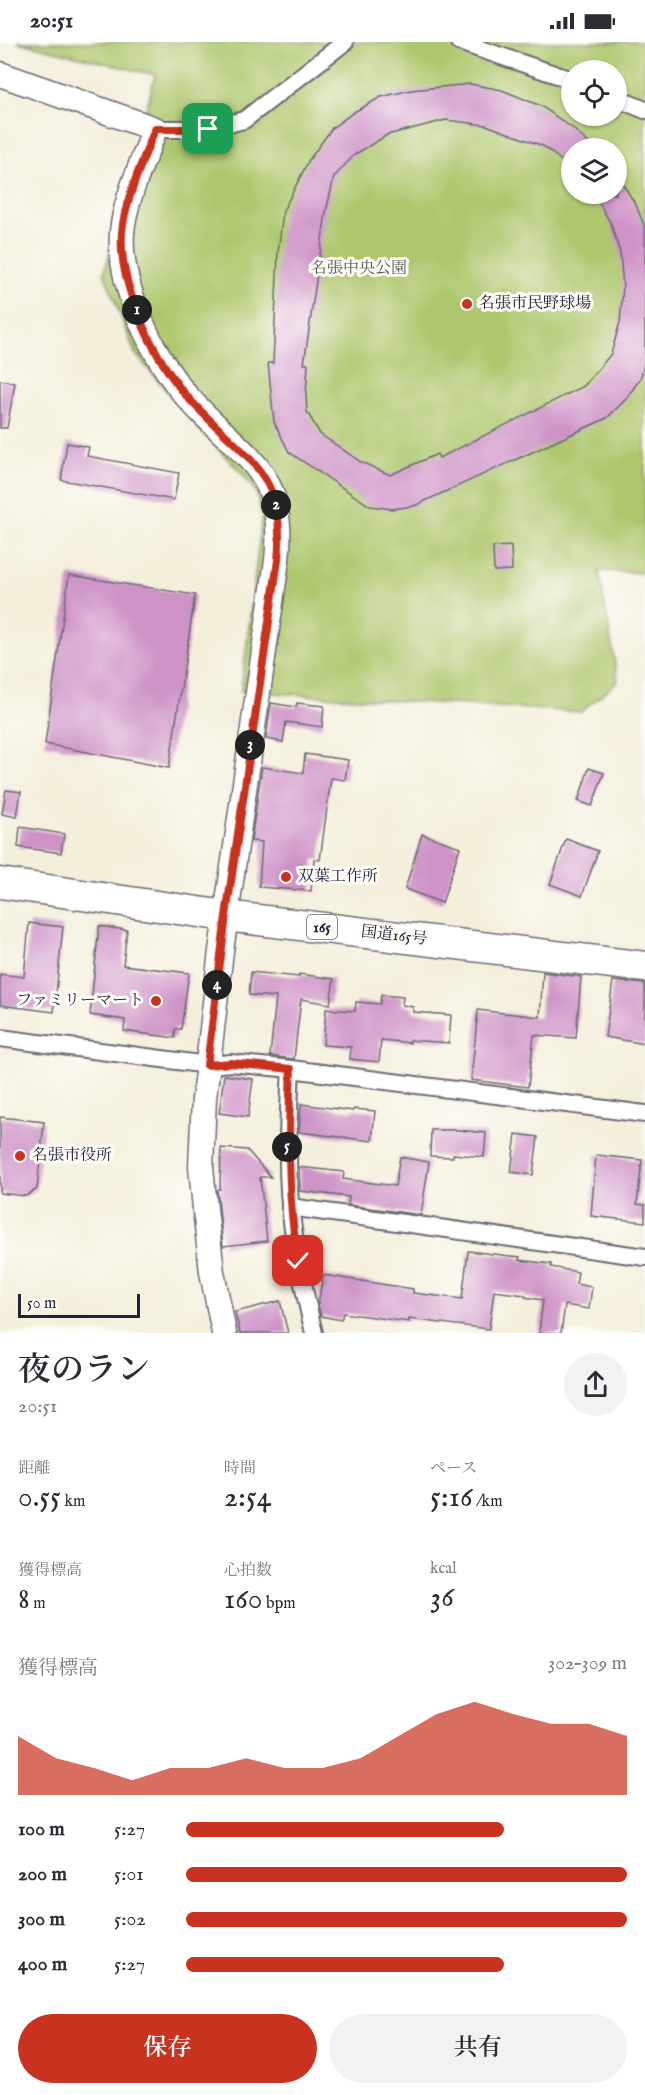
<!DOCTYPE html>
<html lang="ja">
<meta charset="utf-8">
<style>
:root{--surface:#fff;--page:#f2f2f3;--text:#2b2b33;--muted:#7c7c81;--accent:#c8321e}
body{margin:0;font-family:"IM FELL English","Noto Serif JP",serif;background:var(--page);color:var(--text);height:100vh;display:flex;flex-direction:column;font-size:22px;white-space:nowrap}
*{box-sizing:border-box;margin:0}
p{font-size:20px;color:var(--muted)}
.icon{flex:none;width:33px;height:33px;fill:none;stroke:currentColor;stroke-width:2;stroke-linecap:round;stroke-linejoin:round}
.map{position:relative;height:1291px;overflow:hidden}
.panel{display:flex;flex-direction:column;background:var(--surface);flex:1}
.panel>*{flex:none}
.controls{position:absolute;left:561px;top:18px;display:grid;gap:12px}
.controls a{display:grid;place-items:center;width:66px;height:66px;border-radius:50%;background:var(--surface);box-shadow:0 2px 4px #0004;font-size:30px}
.scale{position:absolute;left:18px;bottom:15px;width:122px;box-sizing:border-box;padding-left:6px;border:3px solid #22223b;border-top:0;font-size:16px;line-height:21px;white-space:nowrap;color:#22223b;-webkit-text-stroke:4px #fdfcf7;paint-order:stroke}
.pin{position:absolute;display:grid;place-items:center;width:51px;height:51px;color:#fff;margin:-26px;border-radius:12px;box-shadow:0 3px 9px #0006}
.km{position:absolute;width:30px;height:30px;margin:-15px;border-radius:50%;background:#222;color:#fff;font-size:16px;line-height:30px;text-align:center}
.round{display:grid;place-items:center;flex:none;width:63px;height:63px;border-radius:32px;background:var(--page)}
.headline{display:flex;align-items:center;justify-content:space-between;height:102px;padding:0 18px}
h1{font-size:33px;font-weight:600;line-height:45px}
.figures{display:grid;grid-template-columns:repeat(3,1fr);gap:9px;height:102px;padding:6px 18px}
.figures div{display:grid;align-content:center}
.figures b{font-size:30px;font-weight:600}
.figures small{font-size:16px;font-weight:400}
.figures p{font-size:16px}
.chart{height:168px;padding:12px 18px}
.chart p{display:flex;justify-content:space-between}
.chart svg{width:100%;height:108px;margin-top:6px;fill:var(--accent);opacity:.7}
.cta{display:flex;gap:12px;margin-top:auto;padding:12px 18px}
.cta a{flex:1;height:69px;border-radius:36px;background:var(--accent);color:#fff;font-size:24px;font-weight:600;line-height:69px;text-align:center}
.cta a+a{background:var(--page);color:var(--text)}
ul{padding:0 18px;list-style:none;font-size:20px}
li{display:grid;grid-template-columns:96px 72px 1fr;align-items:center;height:45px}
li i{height:15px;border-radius:8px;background:var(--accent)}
.status{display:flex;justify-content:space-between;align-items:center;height:42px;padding:0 30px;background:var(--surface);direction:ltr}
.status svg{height:16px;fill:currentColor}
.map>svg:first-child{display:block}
.green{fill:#aec76d;stroke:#687454;stroke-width:1.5;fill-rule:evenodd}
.building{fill:#ce92c7}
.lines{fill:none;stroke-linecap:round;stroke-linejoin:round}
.street-casing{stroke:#6c6a73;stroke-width:20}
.secondary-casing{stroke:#6c6a73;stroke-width:27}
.highway-casing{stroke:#6c6a73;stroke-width:33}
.street{stroke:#fff;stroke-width:16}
.secondary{stroke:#fff;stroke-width:24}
.highway{stroke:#fff;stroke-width:30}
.route-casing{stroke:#fff;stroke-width:12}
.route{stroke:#c8321e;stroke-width:8}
.poi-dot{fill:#c8321e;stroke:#fdfcf7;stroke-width:2}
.labels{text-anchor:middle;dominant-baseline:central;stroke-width:6;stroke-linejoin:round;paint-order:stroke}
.shield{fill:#fdfcf7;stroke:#646373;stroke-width:1.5}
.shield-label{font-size:15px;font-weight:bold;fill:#22223b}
.park-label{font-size:16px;fill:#535c4c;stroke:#fdfcf7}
.poi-label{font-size:16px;fill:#22223b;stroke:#fdfcf7;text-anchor:start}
.street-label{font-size:16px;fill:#22223b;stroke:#fdfcf7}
</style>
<div class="status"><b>20:51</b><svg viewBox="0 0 49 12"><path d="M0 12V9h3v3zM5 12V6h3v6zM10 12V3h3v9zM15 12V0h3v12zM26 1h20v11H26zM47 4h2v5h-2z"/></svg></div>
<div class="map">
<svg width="645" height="1291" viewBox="0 0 645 1291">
<rect width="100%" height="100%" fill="#fdfcf7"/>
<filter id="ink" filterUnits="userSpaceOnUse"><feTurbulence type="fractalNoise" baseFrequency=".0167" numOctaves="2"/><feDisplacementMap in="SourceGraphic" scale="12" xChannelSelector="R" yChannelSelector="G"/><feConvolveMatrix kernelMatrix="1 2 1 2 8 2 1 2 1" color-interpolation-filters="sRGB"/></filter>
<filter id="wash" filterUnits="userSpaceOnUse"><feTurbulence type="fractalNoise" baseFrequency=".008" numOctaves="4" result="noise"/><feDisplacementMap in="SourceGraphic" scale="24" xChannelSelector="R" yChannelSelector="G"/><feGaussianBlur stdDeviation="1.35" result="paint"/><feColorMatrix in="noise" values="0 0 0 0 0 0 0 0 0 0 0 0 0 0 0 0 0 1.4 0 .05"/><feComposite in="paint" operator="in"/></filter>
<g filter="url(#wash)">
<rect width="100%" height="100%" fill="#f4efdb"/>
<!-- green -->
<path class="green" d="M17,0H645V531L599,529L618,639L581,670L241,649L262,474L256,450L241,430L202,391L135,311L104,231L155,33ZM572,28H616V74H572ZM572,106H616V152H572Z"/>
<g id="blocks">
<!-- building -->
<g class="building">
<polygon points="470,42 502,48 541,64 571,85 594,106 572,106 572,127 543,104 486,83 446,78 387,93 354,113 334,135 326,170 304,322 308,322 306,353 307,370 320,392 361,420 390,433 437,412 439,416 584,344 611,312 620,280 623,245 620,211 611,182 594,152 616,152 616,131 636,163 645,186 645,320 640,337 626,357 607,376 414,464 392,467 370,464 289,410 274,380 268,321 273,321 278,211 283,169 309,118 332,86 354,70 381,55 411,48"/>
<polygon points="0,338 15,341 7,386 0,386"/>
<polygon points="67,401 89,405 87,414 179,431 174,458 61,438"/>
<polygon points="511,504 512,528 494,529 493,505"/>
<polygon points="69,533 195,553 169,726 45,702"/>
<polygon points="271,661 296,665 297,661 324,664 322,685 286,680 283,700 266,697"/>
<polygon points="305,712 348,718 345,738 331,736 320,818 314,817 311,849 259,845 262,800 251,799 262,725 303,731"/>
<polygon points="589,726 604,731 592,764 578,759"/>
<polygon points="6,748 21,750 17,775 2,772"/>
<polygon points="20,785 64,792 61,811 18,805"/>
<polygon points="422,792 460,805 442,861 405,847"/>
<polygon points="566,797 598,809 582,854 550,842"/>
<polygon points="29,881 63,885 54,970 0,963 0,932 24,935"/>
<polygon points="99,884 127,888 123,923 189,931 181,987 175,987 175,996 124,989 125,978 90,973"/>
<polygon points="251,930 299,935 299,932 334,937 330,962 301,957 294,1017 270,1014 276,955 249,953"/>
<polygon points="543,930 581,935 576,996 534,993 528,1045 471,1038 478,968 540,975"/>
<polygon points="613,939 645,942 645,1002 605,995"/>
<polygon points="381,953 403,955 402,963 413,965 413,970 451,973 449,1001 410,998 410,1001 381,998 379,1020 350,1017 351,1005 323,1003 326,967 355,969 356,960 380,962"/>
<polygon points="224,1033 253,1037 248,1075 219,1071"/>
<polygon points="301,1062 353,1069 354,1067 375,1069 372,1099 299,1090"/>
<polygon points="0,1075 44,1080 37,1147 26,1154 0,1151"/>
<polygon points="431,1088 458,1088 486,1091 484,1115 453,1112 453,1115 430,1114"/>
<polygon points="516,1092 538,1095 533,1133 511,1130"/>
<polygon points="221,1106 247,1108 271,1135 260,1135 267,1199 223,1204 217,1148 220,1147"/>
<polygon points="596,1113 642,1118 637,1162 645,1163 645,1180 591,1174"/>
<polygon points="400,1115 429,1120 421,1173 348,1163 349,1155 300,1149 299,1125 344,1130 343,1137 395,1144"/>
<polygon points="468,1209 520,1215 519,1218 551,1222 551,1225 578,1230 576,1242 592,1245 589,1267 565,1263 561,1291 539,1291 543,1258 525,1255 525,1253 494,1249 489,1287 409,1277 409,1280 343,1271 341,1278 321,1274 318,1262 323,1233 413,1247 413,1251 462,1257"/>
<polygon points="280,1259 288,1291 240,1291 235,1270"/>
</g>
</g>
</g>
<g filter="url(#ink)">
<use href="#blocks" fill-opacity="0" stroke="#6c6a73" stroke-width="1.5"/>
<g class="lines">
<defs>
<g id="street">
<polyline points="459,0 572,38"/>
<polyline points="616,56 645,68"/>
<polyline points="155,87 208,87 244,78 345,0"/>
<polyline points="0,996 208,1023 231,1021 291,1027 645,1072"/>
<path d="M291,1027C288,1081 285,1134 293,1187C298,1222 306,1257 314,1291"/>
<polyline points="290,1165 645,1215"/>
</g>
<path id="secondary" d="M0,32L155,87C144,116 128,151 123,182C114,237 154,320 192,360C245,417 287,429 277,518L221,909L204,1056L201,1125L205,1167L212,1230L224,1291"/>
<polyline id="highway" points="0,841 226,874 645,925"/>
</defs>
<!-- street casing -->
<use href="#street" class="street-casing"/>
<!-- secondary casing -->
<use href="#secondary" class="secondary-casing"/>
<!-- highway casing -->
<use href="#highway" class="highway-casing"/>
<!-- street -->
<use href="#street" class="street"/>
<!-- secondary -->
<use href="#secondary" class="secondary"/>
<!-- highway -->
<use href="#highway" class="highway"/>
</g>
</g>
<g class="lines" filter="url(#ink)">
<defs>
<path id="route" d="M208,87H155C144,116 128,151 123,182C114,236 154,320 192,360C245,417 287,429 278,518L226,874L207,1023L231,1021L291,1027C288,1093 287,1154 298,1219"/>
</defs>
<!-- route casing -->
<use href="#route" class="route-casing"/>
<!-- route -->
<use href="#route" class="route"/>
</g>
<!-- markers -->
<g class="poi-dot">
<circle cx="467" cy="262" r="6"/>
<circle cx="286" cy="835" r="6"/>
<circle cx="156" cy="959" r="6"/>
<circle cx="20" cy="1114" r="6"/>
</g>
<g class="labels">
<!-- shield labels -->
<rect class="shield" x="307" y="873" width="30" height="24" rx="4.5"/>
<g class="shield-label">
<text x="322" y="885">165</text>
</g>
<!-- park labels -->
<g class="park-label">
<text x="359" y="227">名張中央公園</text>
</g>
<!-- poi labels -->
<g class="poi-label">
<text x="479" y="262">名張市民野球場</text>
<text x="298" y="835">双葉工作所</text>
<text x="144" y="959" text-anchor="end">ファミリーマート</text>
<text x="32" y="1114">名張市役所</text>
</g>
<!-- street labels -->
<g class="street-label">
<text transform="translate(394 894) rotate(7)">国道165号</text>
</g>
</g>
</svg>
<div class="controls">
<a><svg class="icon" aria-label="locate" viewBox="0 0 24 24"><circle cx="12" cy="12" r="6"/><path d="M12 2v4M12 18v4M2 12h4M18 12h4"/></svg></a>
<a><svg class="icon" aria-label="layers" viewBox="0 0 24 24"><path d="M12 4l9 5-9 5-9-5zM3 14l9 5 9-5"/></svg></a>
</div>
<div class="scale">50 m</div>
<div class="pin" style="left:208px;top:87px;background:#1e9e55"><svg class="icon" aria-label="arrive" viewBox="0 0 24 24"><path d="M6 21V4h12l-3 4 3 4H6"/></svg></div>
<div class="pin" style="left:298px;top:1219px;background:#d93025"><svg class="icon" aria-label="check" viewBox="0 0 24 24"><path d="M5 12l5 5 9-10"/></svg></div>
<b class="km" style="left:137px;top:268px">1</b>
<b class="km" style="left:276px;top:463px">2</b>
<b class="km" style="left:250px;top:703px">3</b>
<b class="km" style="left:217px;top:943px">4</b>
<b class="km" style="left:287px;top:1105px">5</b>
</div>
<section class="panel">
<div class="headline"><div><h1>夜のラン</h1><p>20:51</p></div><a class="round"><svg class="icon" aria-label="share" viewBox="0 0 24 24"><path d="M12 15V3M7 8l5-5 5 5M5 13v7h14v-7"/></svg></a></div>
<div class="figures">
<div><p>距離</p><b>0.55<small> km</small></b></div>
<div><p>時間</p><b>2:54</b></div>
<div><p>ペース</p><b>5:16<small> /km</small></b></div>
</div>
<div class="figures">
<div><p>獲得標高</p><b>8<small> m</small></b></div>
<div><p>心拍数</p><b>160<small> bpm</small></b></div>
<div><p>kcal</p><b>36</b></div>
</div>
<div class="chart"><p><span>獲得標高</span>302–309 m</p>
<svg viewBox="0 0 160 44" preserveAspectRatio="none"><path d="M0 44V20L10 29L20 33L30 38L40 33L50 33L60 29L70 33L80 33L90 29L100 20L110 11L120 6L130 11L140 15L150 15L160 20V44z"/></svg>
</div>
<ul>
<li><b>100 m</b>5:27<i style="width:72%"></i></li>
<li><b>200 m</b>5:01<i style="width:100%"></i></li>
<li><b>300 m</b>5:02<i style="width:100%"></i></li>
<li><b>400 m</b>5:27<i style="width:72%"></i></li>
</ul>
<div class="cta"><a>保存</a><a>共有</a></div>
</section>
